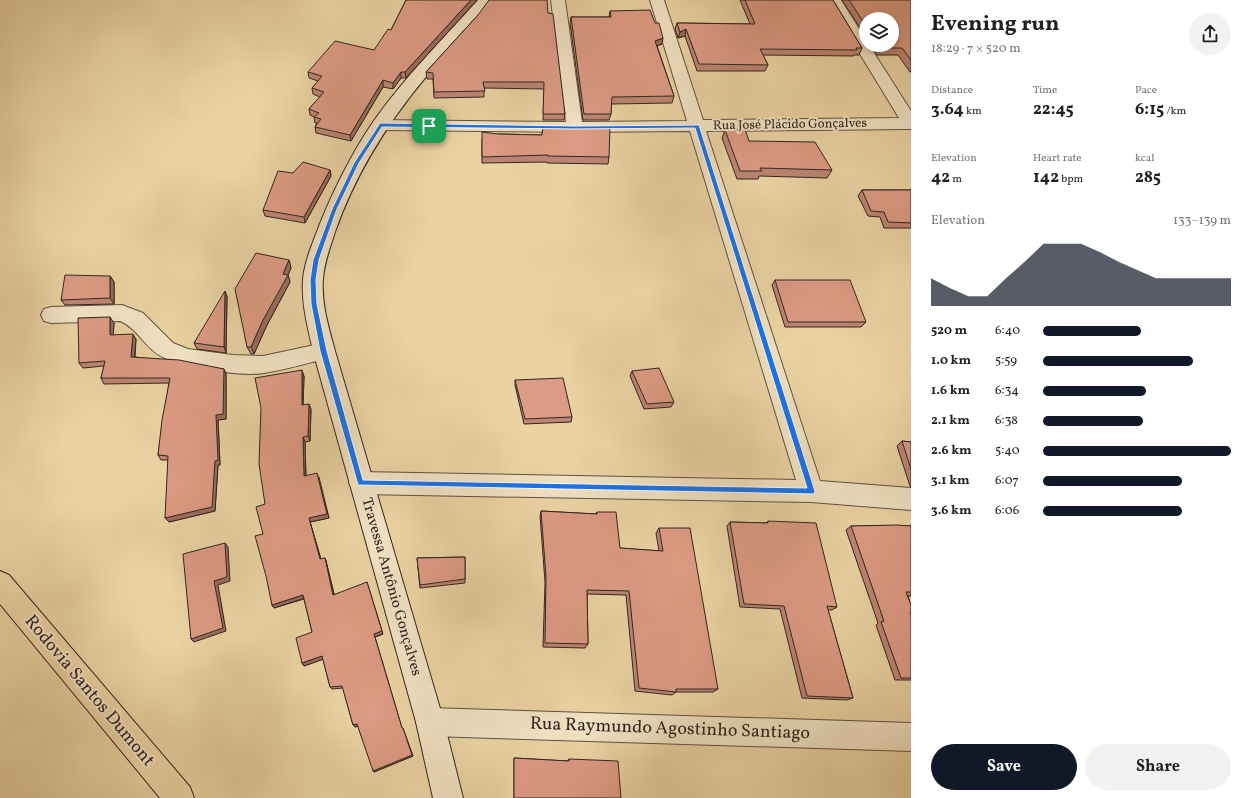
<!DOCTYPE html>
<meta charset="utf-8">
<style>
:root{--surface:#fff;--page:#f2f2f2;--text:#202124;--muted:#757577;--accent:#111827}
body{margin:0;font-family:Vollkorn,serif;background:var(--page);color:var(--text);height:100vh;display:flex;flex-direction:column;font-size:15px;white-space:nowrap}
*{box-sizing:border-box;margin:0}
p{font-size:13px;color:var(--muted)}
.icon{flex:none;width:22px;height:22px;fill:none;stroke:currentColor;stroke-width:2;stroke-linecap:round;stroke-linejoin:round}
.map{position:relative;flex:1;overflow:hidden}
.drawer{display:flex;flex-direction:column;background:var(--surface);width:340px}
.drawer>*{flex:none}
.fabs{position:absolute;left:859px;top:12px;display:grid;gap:8px}
.fabs a{display:grid;place-items:center;width:40px;height:40px;border-radius:50%;background:var(--surface);box-shadow:0 2px 6px #0003;font-size:20px}
.pin{position:absolute;display:grid;place-items:center;width:34px;height:34px;color:#fff;margin:-17px;border-radius:8px;box-shadow:0 2px 6px #0006}
.round{display:grid;place-items:center;flex:none;width:42px;height:42px;border-radius:21px;background:var(--page)}
.overview{display:flex;align-items:center;justify-content:space-between;height:68px;padding:0 20px}
h1{font-size:22px;font-weight:700;line-height:30px}
.stats{display:grid;grid-template-columns:repeat(3,1fr);gap:6px;height:68px;padding:4px 20px}
.stats div{display:grid;align-content:center}
.stats b{font-size:17px;font-weight:700}
.stats small{font-size:11px;font-weight:400}
.stats p{font-size:11px}
.chart{height:112px;padding:8px 20px}
.chart p{display:flex;justify-content:space-between}
.chart svg{width:100%;height:72px;margin-top:4px;fill:var(--accent);opacity:.7}
.action{display:flex;gap:8px;margin-top:auto;padding:8px 20px}
.action a{flex:1;height:46px;border-radius:24px;background:var(--accent);color:#fff;font-size:16px;font-weight:700;line-height:46px;text-align:center}
.action a+a{background:var(--page);color:var(--text)}
ul{padding:0 20px;list-style:none;font-size:13px}
li{display:grid;grid-template-columns:64px 48px 1fr;align-items:center;height:30px}
li i{height:10px;border-radius:5px;background:var(--accent)}
main{display:flex;flex:1;min-height:0}
.map>svg:first-child{display:block}
.lines{fill:none;stroke-linecap:round;stroke-linejoin:round}
.street-casing{stroke:#5f5041;stroke-width:2}
.secondary-casing{stroke:#312520;stroke-width:2}
.highway-casing{stroke:#312520;stroke-width:2}
.street{fill:#f1e2c3;fill-rule:evenodd}
.secondary{fill:#f1e2c3;fill-rule:evenodd}
.highway{fill:#ead3a3;fill-rule:evenodd}
.wall{fill:#bd8572;stroke:#312520}
.shaded-wall{fill:#9a6c5c;stroke:#312520}
.building{fill:#dc9b84;stroke:#312520}
.route{fill:#1a73e8;stroke:#fff;fill-rule:evenodd}
.labels{text-anchor:middle;dominant-baseline:central;stroke-width:4;stroke-linejoin:round;paint-order:stroke}
.far-street-label{font-size:13px;fill:#312520;stroke:#f1e2c3}
.street-label{font-size:15px;fill:#312520;stroke:#f1e2c3}
.near-street-label{font-size:18px;fill:#312520;stroke:#f1e2c3}
</style>
<main>
<div class="map">
<svg width="911" height="798" viewBox="0 0 911 798">
<rect width="100%" height="100%" fill="#ead3a3"/>
<filter id="stains"><feTurbulence type="fractalNoise" baseFrequency=".005" numOctaves="4"/><feColorMatrix values="0 0 0 0 .2 0 0 0 0 .09 0 0 0 0 .02 0 0 0 .5 -.17"/></filter>
<radialGradient id="worn" r=".72"><stop offset=".6" stop-color="#630" stop-opacity="0"/><stop offset="1" stop-color="#630" stop-opacity=".3"/></radialGradient>
<g class="lines">
<defs>
<g id="street">
<polygon points="551,0 565,0 582,122 687,121 650,0 664,0 703,120 899,118 827,0 841,0 866,40 866,45 869,45 911,111 911,129 706,131 820,481 911,488 911,510 811,502 361,494 353,491 349,483 353,475 361,472 796,480 690,131 575,132 380,130 374,129 372,125 374,121 380,120 566,122"/>
<path d="M122,305L143,313L173,343L188,349L233,355L263,356L324,343L331,345L335,351L331,357L324,359C304,364 284,370 264,373C241,377 179,367 159,355C144,346 137,328 120,321L51,323L44,321L41,315L44,309L51,307Z"/>
<polygon points="430,708 911,723 911,751 430,736 420,732 416,722 420,712"/>
</g>
<path id="secondary" d="M478,0H492C473,27 446,53 425,78C386,125 355,175 335,232C330,248 324,263 323,279C321,304 329,328 335,351L444,722L463,798H433L416,722L313,351C308,328 301,303 303,279C305,259 314,240 321,221C335,187 352,153 373,122C404,78 442,40 478,0Z"/>
<polygon id="highway" points="0,571 9,575 190,787 194,798 160,798 0,604"/>
</defs>
<!-- street casing -->
<use href="#street" class="street-casing"/>
<!-- secondary casing -->
<use href="#secondary" class="secondary-casing"/>
<!-- highway casing -->
<use href="#highway" class="highway-casing"/>
<!-- street -->
<use href="#street" class="street"/>
<!-- secondary -->
<use href="#secondary" class="secondary"/>
<!-- highway -->
<use href="#highway" class="highway"/>
</g>
<!-- wall -->
<g class="wall">
<polygon points="405,0 477,0 406,78 401,78 393,89 383,87 351,141 316,133 315,127 317,123 315,123 314,117 310,115 309,109 320,97 313,94 312,88 318,81 309,78 308,72 374,50 391,30 406,0"/>
<polygon points="740,0 833,0 862,48 859,55 854,55 853,56 763,55 768,65 765,71 697,71 685,36 678,38 675,29 677,23 750,24"/>
<polygon points="842,0 911,0 911,72 910,72 898,55 877,55 871,45 892,45 866,19 866,37"/>
<polygon points="610,11 662,44 657,46 674,96 672,103 611,104 611,114 609,120 583,120 570,23 571,17 609,17"/>
<polygon points="548,13 565,114 564,120 543,120 544,89 484,88 484,97 434,98 433,79 427,79 426,72 478,15"/>
<polygon points="543,127 609,157 608,164 547,163 547,162 482,163 482,139 498,134 542,135"/>
<polygon points="725,130 749,141 832,170 827,178 759,176 758,179 737,179 722,138"/>
<polygon points="330,170 331,176 305,223 265,216 263,210"/>
<polygon points="862,190 911,190 911,228 884,228 880,217 868,216 858,196"/>
<polygon points="289,260 291,268 288,275 290,282 266,327 254,354 251,354 247,347"/>
<polygon points="110,276 114,282 114,304 65,305 61,300"/>
<polygon points="775,280 866,322 861,327 785,327 772,285"/>
<polygon points="227,296 226,353 197,349 194,343"/>
<polygon points="114,323 113,335 136,339 135,357 224,369 226,374 226,419 218,420 220,465 218,465 215,511 169,522 168,460 161,460 158,455 169,383 104,384 101,378 104,366 83,368 79,363"/>
<polygon points="632,371 674,402 671,407 644,409 630,376"/>
<polygon points="304,376 303,405 311,409 310,441 305,442 306,476 319,477 329,518 310,522 321,559 325,558 326,561 334,594 383,634 375,637 402,728 413,756 374,772 358,726 355,727 353,725 343,688 332,689 330,687 323,659 304,666 302,663 312,632 304,599 274,608 272,605 263,534 265,504"/>
<polygon points="515,380 572,417 571,422 524,424 515,385"/>
<polygon points="902,441 911,442 911,487 910,486 897,446"/>
<polygon points="541,511 596,514 597,512 620,548 659,551 656,533 659,528 718,689 713,692 676,692 672,695 635,691 626,595 587,594 588,644 585,648 543,647 545,582 540,516"/>
<polygon points="768,521 837,607 832,610 828,610 853,698 847,700 802,698 780,609 740,607 727,526 730,522 766,523"/>
<polygon points="851,526 911,526 911,596 908,596 911,605 911,680 895,680 876,625 878,623 846,530"/>
<polygon points="465,557 465,583 420,588 417,558"/>
<polygon points="514,758 567,761 569,759 621,798 514,798"/>
</g>
<!-- shaded-wall -->
<g class="shaded-wall">
<polygon points="471,0 477,0 406,78 405,72"/>
<polygon points="686,29 685,36 678,38 680,32"/>
<polygon points="663,38 662,44 654,47 655,41"/>
<polygon points="401,72 401,78 393,89 393,83"/>
<polygon points="383,80 383,87 351,141 350,135"/>
<polygon points="330,170 331,176 305,223 304,217"/>
<polygon points="289,260 291,268 288,275 290,282 266,327 254,354 251,347"/>
<polygon points="110,276 114,282 114,304 110,298"/>
<polygon points="225,291 227,296 226,353 224,347"/>
<polygon points="110,317 114,323 113,340 110,335"/>
<polygon points="133,334 136,339 134,362 131,357"/>
<polygon points="224,369 226,374 226,419 218,420 220,465 218,465 215,511 169,522 165,518"/>
<polygon points="302,370 304,376 303,410 302,405"/>
<polygon points="309,404 311,409 310,441 308,436"/>
<polygon points="303,437 305,442 306,480 304,476"/>
<polygon points="317,473 329,518 310,522 322,563 320,559 309,518"/>
<polygon points="225,543 228,547 230,581 218,585 226,631 194,642 191,639"/>
<polygon points="325,558 326,561 335,598 333,595"/>
<polygon points="367,582 383,634 375,637 374,634"/>
<polygon points="303,595 305,598 274,608 272,605"/>
<polygon points="322,656 324,659 304,666 302,663"/>
<polygon points="357,724 359,726 355,727 353,725"/>
<polygon points="403,728 413,756 374,772 373,771"/>
</g>
<!-- building -->
<g class="building">
<polygon points="406,0 471,0 405,72 401,72 393,83 383,80 350,135 315,127 321,119 314,117 319,113 309,109 324,92 312,88 322,76 308,72 335,41 374,50 388,29 391,30"/>
<polygon points="489,0 547,0 548,13 553,14 565,114 543,114 544,82 483,82 485,91 434,92 433,73 426,72 478,15"/>
<polygon points="745,0 833,0 862,48 856,48 857,50 760,49 768,65 699,64 686,29 680,32 677,23 755,24"/>
<polygon points="849,0 911,0 911,60 902,48 880,48 878,45 892,45 892,19 866,19 866,26"/>
<polygon points="650,10 655,23 659,23 663,38 655,41 674,96 612,97 611,114 584,114 571,17 611,17 610,11"/>
<polygon points="543,127 610,127 609,157 548,156 548,155 482,157 482,132 498,134 542,135"/>
<polygon points="745,129 749,141 815,142 832,170 760,168 762,171 740,171 725,130"/>
<polygon points="303,162 330,170 304,217 263,210 278,171 293,173"/>
<polygon points="862,190 911,190 911,223 888,222 884,212 871,211"/>
<polygon points="256,253 289,260 283,274 288,275 263,320 251,347 247,347 235,289"/>
<polygon points="65,275 110,276 110,298 61,300"/>
<polygon points="775,280 850,280 866,322 788,322"/>
<polygon points="225,291 224,347 194,343"/>
<polygon points="110,317 110,335 133,334 131,357 179,360 224,369 223,414 216,415 218,460 215,461 212,507 165,518 168,456 158,455 162,420 170,378 101,378 105,361 79,363 78,318"/>
<polygon points="659,368 674,402 647,404 632,371"/>
<polygon points="302,370 302,405 309,404 308,436 303,437 304,476 317,473 327,514 309,518 320,559 325,558 333,595 367,582 382,631 374,634 402,728 403,728 412,755 373,771 357,724 353,725 342,686 330,687 322,656 302,663 296,638 312,632 303,595 272,605 266,576 255,536 263,534 256,507 265,504 259,464 261,408 255,378"/>
<polygon points="563,378 572,417 525,419 515,380"/>
<polygon points="902,441 911,442 911,469"/>
<polygon points="541,511 597,514 597,512 616,512 620,548 663,551 659,528 690,528 718,689 676,689 676,692 639,688 629,591 587,590 588,644 545,643 546,577"/>
<polygon points="768,521 816,523 837,607 827,606 853,698 807,696 784,606 744,604 730,522 768,523"/>
<polygon points="897,525 911,526 911,592 906,592 911,605 911,612 910,612 911,615 911,678 901,678 881,622 884,621 851,526"/>
<polygon points="225,543 227,577 214,581 223,628 191,639 183,554"/>
<polygon points="465,557 465,579 420,585 417,558"/>
<polygon points="514,758 569,761 569,759 618,761 621,798 514,798"/>
</g>
<!-- route -->
<path class="route" d="M380,123L575,126L699,125L815,491L814,494L358,485L320,351L311,304L310,280L313,260L332,209L354,163ZM382,127L575,129L695,128L807,488L363,480L327,351L317,304L316,280L319,260L337,209L359,163Z"/>
<g class="labels">
<!-- far-street labels -->
<g class="far-street-label">
<text transform="translate(790 125) rotate(-1)">Rua José Plácido Gonçalves</text>
</g>
<!-- street labels -->
<g class="street-label">
<text transform="translate(391 587) rotate(74)">Travessa Antônio Gonçalves</text>
</g>
<!-- near-street labels -->
<g class="near-street-label">
<text transform="translate(89 691) rotate(50)">Rodovia Santos Dumont</text>
<text transform="translate(670 729) rotate(2)">Rua Raymundo Agostinho Santiago</text>
</g>
</g>
<rect width="100%" height="100%" filter="url(#stains)"/>
<rect width="100%" height="100%" fill="url(#worn)"/>
</svg>
<div class="fabs">
<a><svg class="icon" aria-label="layers" viewBox="0 0 24 24"><path d="M12 4l9 5-9 5-9-5zM3 14l9 5 9-5"/></svg></a>
</div>
<div class="pin" style="left:429px;top:126px;background:#1e9e55"><svg class="icon" aria-label="arrive" viewBox="0 0 24 24"><path d="M6 21V4h12l-3 4 3 4H6"/></svg></div>
</div>
<section class="drawer">
<div class="overview"><div><h1>Evening run</h1><p>18:29 · 7 × 520 m</p></div><a class="round"><svg class="icon" aria-label="share" viewBox="0 0 24 24"><path d="M12 15V3M7 8l5-5 5 5M5 13v7h14v-7"/></svg></a></div>
<div class="stats">
<div><p>Distance</p><b>3.64<small> km</small></b></div>
<div><p>Time</p><b>22:45</b></div>
<div><p>Pace</p><b>6:15<small> /km</small></b></div>
</div>
<div class="stats">
<div><p>Elevation</p><b>42<small> m</small></b></div>
<div><p>Heart rate</p><b>142<small> bpm</small></b></div>
<div><p>kcal</p><b>285</b></div>
</div>
<div class="chart"><p><span>Elevation</span>133–139 m</p>
<svg viewBox="0 0 160 44" preserveAspectRatio="none"><path d="M0 44V27L10 33L20 38L30 38L40 27L50 17L60 6L70 6L80 6L90 11L100 17L110 22L120 27L130 27L140 27L150 27L160 27V44z"/></svg>
</div>
<ul>
<li><b>520 m</b>6:40<i style="width:52%"></i></li>
<li><b>1.0 km</b>5:59<i style="width:80%"></i></li>
<li><b>1.6 km</b>6:34<i style="width:55%"></i></li>
<li><b>2.1 km</b>6:38<i style="width:53%"></i></li>
<li><b>2.6 km</b>5:40<i style="width:100%"></i></li>
<li><b>3.1 km</b>6:07<i style="width:74%"></i></li>
<li><b>3.6 km</b>6:06<i style="width:74%"></i></li>
</ul>
<div class="action"><a>Save</a><a>Share</a></div>
</section>
</main>
